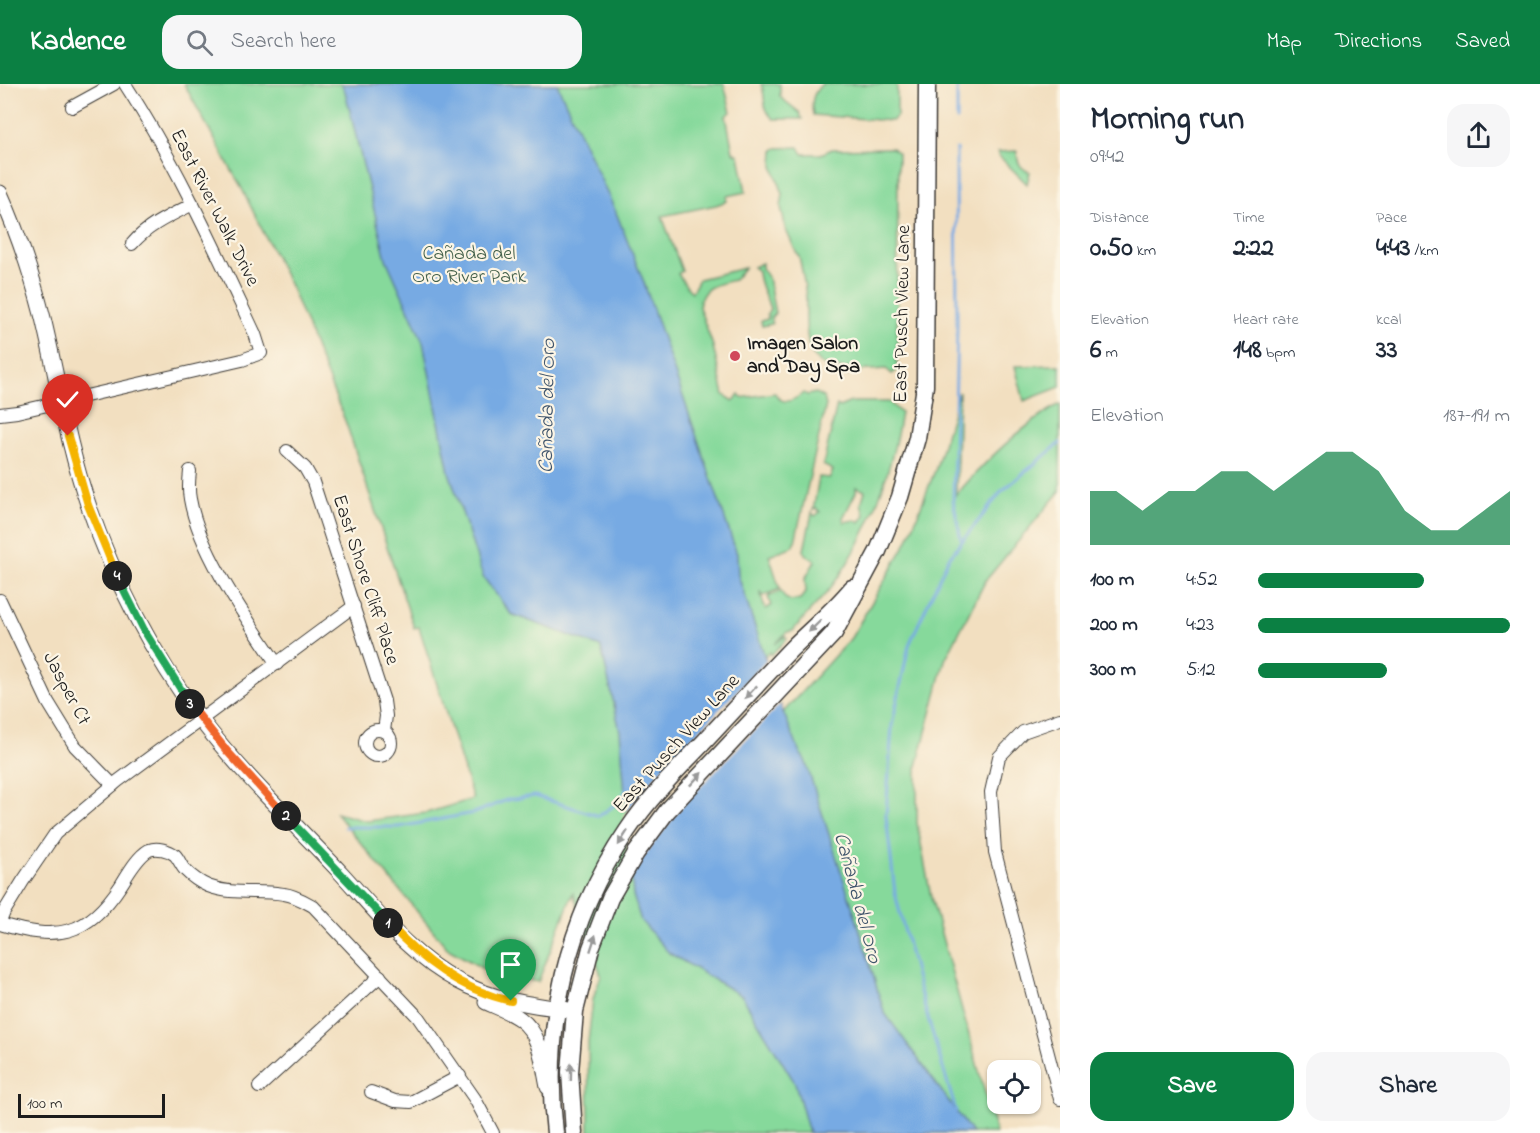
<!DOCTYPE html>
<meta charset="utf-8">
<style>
:root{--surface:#fff;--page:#f6f6f7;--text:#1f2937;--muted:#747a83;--accent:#0b8043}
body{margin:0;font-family:"Indie Flower",sans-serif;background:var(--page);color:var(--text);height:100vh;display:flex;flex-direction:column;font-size:22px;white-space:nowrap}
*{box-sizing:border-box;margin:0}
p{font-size:20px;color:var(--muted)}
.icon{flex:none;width:33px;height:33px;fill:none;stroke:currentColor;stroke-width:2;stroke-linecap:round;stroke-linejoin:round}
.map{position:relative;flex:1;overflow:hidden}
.panel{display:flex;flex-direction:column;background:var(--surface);width:480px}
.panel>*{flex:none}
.tools{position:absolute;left:987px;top:976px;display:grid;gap:12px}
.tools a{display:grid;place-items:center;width:54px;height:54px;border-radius:12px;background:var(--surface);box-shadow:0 2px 4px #0004;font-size:30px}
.scale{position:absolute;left:18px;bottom:15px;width:147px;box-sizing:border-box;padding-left:6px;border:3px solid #1c1c1c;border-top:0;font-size:16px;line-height:21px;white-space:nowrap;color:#1c1c1c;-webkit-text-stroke:4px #fcf5e5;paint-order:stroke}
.pin{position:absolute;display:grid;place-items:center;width:51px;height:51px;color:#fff;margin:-62px -26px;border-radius:50% 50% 50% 0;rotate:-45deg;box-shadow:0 0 6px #0007}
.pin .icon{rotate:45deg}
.km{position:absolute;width:30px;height:30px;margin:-15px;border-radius:50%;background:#222;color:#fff;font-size:16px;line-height:30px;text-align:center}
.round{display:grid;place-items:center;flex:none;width:63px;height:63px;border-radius:18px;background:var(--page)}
.summary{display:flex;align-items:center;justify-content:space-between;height:102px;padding:0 30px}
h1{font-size:33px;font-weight:700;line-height:45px}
.figures{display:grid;grid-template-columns:repeat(3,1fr);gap:9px;height:102px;padding:6px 30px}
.figures div{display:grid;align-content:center}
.figures b{font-size:26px;font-weight:700}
.figures small{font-size:16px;font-weight:400}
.figures p{font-size:16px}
.chart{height:168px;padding:12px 30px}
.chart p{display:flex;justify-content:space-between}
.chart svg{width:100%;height:108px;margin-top:6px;fill:var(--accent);opacity:.7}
.cta{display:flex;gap:12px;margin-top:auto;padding:12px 30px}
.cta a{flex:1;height:69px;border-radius:18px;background:var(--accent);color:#fff;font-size:24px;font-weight:700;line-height:69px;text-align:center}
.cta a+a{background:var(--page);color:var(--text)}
ul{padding:0 30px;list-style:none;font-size:20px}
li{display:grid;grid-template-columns:96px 72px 1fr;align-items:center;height:45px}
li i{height:15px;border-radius:8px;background:var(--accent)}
header{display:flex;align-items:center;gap:36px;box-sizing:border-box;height:84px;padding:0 30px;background:var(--accent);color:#fff}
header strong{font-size:28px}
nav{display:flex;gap:33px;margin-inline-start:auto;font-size:21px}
.search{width:420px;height:54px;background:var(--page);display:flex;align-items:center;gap:15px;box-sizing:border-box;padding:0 21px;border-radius:18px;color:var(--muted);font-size:22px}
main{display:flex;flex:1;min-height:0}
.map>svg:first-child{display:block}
.green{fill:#86d99b;stroke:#517a5c;stroke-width:1.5;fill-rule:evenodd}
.water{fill:#77aae3;stroke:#4a6380;stroke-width:1.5}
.pier{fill:#f2dfc0}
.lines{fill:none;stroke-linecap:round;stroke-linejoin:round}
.stream{stroke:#77aae3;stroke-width:3}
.minor-casing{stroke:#3c3935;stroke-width:14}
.tertiary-casing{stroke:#3c3935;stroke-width:17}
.secondary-casing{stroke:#3c3935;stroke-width:19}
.minor{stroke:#fff;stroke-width:12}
.tertiary{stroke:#fff;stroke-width:15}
.secondary{stroke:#fff;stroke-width:16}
.oneway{fill:#999}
.split-1-casing{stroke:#fff;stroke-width:12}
.split-2-casing{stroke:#fff;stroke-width:12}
.split-3-casing{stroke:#fff;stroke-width:12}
.split-4-casing{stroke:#fff;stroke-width:12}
.split-5-casing{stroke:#fff;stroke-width:12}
.split-1{stroke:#f5b400;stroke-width:8}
.split-2{stroke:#22a559;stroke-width:8}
.split-3{stroke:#f0652b;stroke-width:8}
.split-4{stroke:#22a559;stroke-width:8}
.split-5{stroke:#f5b400;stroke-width:8}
.poi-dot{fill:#d1495b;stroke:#fcf5e5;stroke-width:2}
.labels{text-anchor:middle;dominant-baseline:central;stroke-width:4.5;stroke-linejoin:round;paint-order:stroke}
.street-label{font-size:20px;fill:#1c1c1c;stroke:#fcf5e5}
.park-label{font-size:20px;fill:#415e48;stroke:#fcf5e5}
.poi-label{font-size:20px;font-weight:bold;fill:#1c1c1c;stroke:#fcf5e5;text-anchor:start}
.water-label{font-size:21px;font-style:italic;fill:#40556c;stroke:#fcf5e5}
</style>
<header>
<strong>Kadence</strong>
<div class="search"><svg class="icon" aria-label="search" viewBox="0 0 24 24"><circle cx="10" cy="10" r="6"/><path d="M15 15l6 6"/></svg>Search here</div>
<nav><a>Map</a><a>Directions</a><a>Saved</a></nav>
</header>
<main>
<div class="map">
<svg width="1060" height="1049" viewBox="0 0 1060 1049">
<rect width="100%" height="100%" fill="#fcf5e5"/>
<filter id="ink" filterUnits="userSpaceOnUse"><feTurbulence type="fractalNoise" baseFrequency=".0167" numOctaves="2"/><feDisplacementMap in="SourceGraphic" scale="12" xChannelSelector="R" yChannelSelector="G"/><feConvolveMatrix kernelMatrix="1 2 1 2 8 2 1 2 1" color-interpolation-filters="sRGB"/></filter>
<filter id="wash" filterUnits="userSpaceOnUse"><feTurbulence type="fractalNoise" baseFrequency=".008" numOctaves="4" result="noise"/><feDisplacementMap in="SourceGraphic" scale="24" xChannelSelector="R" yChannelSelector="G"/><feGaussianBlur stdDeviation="1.35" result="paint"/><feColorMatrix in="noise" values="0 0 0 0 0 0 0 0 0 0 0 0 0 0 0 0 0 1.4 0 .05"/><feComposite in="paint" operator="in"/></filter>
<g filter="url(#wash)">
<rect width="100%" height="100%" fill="#f2dfc0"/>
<!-- green -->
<g class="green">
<path d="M184,0H724L731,28L726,32L733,68L739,71L746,108L727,112V117L716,121L662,132L682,187L678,190C682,195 686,204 692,208L699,195L744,184L734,196C717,200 701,202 699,223L713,262L724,311L734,317L739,310L741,314L775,309C782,323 794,316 804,309L807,311L816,309L824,314L826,321L794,462L769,471L780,505L763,512L760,507L765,525L771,522L768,513L781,507L785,514L791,517L800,515L806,508L805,495L815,477L805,470L804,466L812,429L815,432L820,428L816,424L813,427L819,393L830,394L833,386L823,381L837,321L839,323L851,318H889L901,329C891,390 869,452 832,502C820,518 805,531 793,547L787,548L775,560L785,552L787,555L771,571L770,568L755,580L733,683L851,554L907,458L936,384L959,308L956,411C986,376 1020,343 1060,320V407L986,496L945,576L917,682V739L931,813L996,1049H589L588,958L593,915L601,891L573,809L538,898L489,888L448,865L336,729L367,737L426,729L473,715L419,543L414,544L346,339L292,206L242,105ZM856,403L865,407L861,420L865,431L860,438L855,436L844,438L843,434L856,408Z"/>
<path d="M761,0H780V13L800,29L802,35H773C760,22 767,13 761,0Z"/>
<path d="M822,0H897V32L892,37L813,31C811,18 812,10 822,0Z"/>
<path d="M799,63L803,70H821L832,65L892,64L898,69L897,286L892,290L886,285L855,287L848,283L847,291L844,284C802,288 806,244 806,214C805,200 802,186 799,172L797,170L786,146L781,123L783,110L773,82L774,66L777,64Z"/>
<path d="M1017,67C1017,77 1019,84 1030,88L1027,100L998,71V68Z"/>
<path d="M762,179V184L768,193L775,229L771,234L772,240L762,242L761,237L768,235L767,230L770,225C766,211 758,201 758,187L753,183Z"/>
<polygon points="1060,281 1060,303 1024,317 1015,282"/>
</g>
<!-- water -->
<polygon class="water" points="341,0 557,0 615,126 643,196 737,470 738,491 782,625 800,669 805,676 858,840 884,928 972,1049 809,1049 795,999 742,912 669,869 641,837 633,811 620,647 601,563 511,530 483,493 449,388 423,258 386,175 345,7"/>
<!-- pier -->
<polygon class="pier" points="768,575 783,617 683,721 644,772 629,797 624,731 659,688"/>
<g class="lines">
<!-- stream -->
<g class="stream">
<polyline points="957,0 957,36"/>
<polyline points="956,65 957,243 953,416 961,455"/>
<polyline points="345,743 399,743 474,729 507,716 535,712 599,732 620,717 627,704"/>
<polyline points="956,1027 919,904 895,809 886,732 892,641 909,561 948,475 1002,407 1060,359"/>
</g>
</g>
</g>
<g filter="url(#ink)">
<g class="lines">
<defs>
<g id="minor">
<polyline points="72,23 114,0"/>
<path d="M132,160C148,141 171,131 193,120"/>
<path d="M0,330L17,328L242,276L261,269L255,250C215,165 176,79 125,0"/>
<polyline points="287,367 305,384 313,398 384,617 386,632 384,647"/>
<path d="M190,387C189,396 188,406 190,415C199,468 247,535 277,580"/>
<polyline points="0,516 48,618 75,662 113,701"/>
<polyline points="1060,635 1023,648 999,673 991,708 995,768 1060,1015"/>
<circle cx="378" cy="659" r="13"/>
<polyline points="0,838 4,828 23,797 55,750 118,697 354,522"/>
<path d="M0,840C57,857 87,853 121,801C128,790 137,773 149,766C157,763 169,766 175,771C179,775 181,782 185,786C191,792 201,799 208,802C234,812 258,805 284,810C294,811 304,817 313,822L418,933L475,1015L493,1049"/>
<polyline points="259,1003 380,892"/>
<polyline points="371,1008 395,1017 411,1018 460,992"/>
</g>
<g id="tertiary">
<path d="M0,109C18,149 32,191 43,234C58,296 67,359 88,420C114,496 153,571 201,636C243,691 294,739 341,789C376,827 411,873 458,897C494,917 535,921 575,927"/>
<path d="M486,918C497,923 509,927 520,935C541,950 543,979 548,1003"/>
</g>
<g id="secondary">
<path d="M555,1049C542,943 567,835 627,747C649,714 677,686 704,658C733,627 762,595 791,565C811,545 834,526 852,504"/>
<polyline points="574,1049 570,988 575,927 591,864 610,814 636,769 667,727 834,549 878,467 900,413 917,354 925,302 927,0"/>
</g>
</defs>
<!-- minor casing -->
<use href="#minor" class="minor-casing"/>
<!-- tertiary casing -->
<use href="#tertiary" class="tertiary-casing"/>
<!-- secondary casing -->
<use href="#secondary" class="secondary-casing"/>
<!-- minor -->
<use href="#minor" class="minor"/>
<!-- tertiary -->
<use href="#tertiary" class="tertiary"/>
<!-- secondary -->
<use href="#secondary" class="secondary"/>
</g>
<!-- one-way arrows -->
<defs><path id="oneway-solid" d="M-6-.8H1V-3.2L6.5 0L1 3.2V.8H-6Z" transform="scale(1.5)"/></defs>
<g class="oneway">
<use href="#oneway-solid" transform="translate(815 542) rotate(136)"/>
<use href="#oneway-solid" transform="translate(751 608) rotate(133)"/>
<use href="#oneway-solid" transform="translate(696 695) rotate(-47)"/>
<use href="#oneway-solid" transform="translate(623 754) rotate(123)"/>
<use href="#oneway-solid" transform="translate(593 859) rotate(-72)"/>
<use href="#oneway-solid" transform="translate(571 988) rotate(-89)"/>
</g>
</g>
<g class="lines" filter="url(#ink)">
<defs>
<path id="split-1" d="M388,839C422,876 460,906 511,917"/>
<polyline id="split-2" points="286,732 388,839"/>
<polyline id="split-3" points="190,620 226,666 286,732"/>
<polyline id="split-4" points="117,492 145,548 190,620"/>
<polyline id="split-5" points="68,352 88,421 117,492"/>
</defs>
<!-- split-1 casing -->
<use href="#split-1" class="split-1-casing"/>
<!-- split-2 casing -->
<use href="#split-2" class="split-2-casing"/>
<!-- split-3 casing -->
<use href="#split-3" class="split-3-casing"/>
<!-- split-4 casing -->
<use href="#split-4" class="split-4-casing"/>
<!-- split-5 casing -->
<use href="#split-5" class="split-5-casing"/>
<!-- split-1 -->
<use href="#split-1" class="split-1"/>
<!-- split-2 -->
<use href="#split-2" class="split-2"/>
<!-- split-3 -->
<use href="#split-3" class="split-3"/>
<!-- split-4 -->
<use href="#split-4" class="split-4"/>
<!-- split-5 -->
<use href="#split-5" class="split-5"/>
</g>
<!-- markers -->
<circle class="poi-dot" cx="735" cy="272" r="6"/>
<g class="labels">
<!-- street labels -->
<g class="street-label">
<text transform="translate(214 124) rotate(63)">East River Walk Drive</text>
<text transform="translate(903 230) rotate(-89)">East Pusch View Lane</text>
<text transform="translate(365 496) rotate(72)">East Shore Cliff Place</text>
<text transform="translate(66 605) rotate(62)">Jasper Ct</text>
<text transform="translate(677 660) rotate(-48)">East Pusch View Lane</text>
</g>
<!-- park labels -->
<g class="park-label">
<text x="469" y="170">Cañada del<tspan x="469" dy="23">Oro River Park</tspan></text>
</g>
<!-- poi labels -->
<g class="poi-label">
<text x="747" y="260">Imagen Salon<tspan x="747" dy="23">and Day Spa</tspan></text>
</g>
<!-- water labels -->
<g class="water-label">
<text transform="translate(548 322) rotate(-89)">Cañada del Oro</text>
<text transform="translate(857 814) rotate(75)">Cañada del Oro</text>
</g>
</g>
</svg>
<div class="tools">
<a><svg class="icon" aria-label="locate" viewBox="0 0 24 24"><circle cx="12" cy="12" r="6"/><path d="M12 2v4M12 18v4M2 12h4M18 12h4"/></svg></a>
</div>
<div class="scale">100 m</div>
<div class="pin" style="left:511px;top:917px;background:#1e9e55"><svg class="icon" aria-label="arrive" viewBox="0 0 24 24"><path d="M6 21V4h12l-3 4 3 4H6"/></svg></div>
<div class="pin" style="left:68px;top:352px;background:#d93025"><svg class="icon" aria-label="check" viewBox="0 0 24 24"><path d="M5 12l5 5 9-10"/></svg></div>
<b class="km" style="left:388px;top:839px">1</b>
<b class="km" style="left:286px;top:732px">2</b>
<b class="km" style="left:190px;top:620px">3</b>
<b class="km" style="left:117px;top:492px">4</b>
</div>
<section class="panel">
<div class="summary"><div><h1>Morning run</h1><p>09:42</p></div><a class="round"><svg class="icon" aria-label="share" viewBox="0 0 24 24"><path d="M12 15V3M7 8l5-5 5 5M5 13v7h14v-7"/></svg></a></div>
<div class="figures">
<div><p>Distance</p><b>0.50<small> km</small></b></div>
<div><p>Time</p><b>2:22</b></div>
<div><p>Pace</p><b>4:43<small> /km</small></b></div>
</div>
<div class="figures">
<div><p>Elevation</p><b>6<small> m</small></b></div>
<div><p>Heart rate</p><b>148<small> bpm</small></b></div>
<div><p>kcal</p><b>33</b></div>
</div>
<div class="chart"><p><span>Elevation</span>187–191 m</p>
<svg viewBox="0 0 160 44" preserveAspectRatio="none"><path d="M0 44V22L10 22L20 30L30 22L40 22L50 14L60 14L70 22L80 14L90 6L100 6L110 14L120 30L130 38L140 38L150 30L160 22V44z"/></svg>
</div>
<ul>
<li><b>100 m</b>4:52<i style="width:66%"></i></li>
<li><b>200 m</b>4:23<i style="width:100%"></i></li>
<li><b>300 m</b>5:12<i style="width:51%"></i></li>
</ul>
<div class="cta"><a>Save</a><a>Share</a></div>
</section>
</main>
